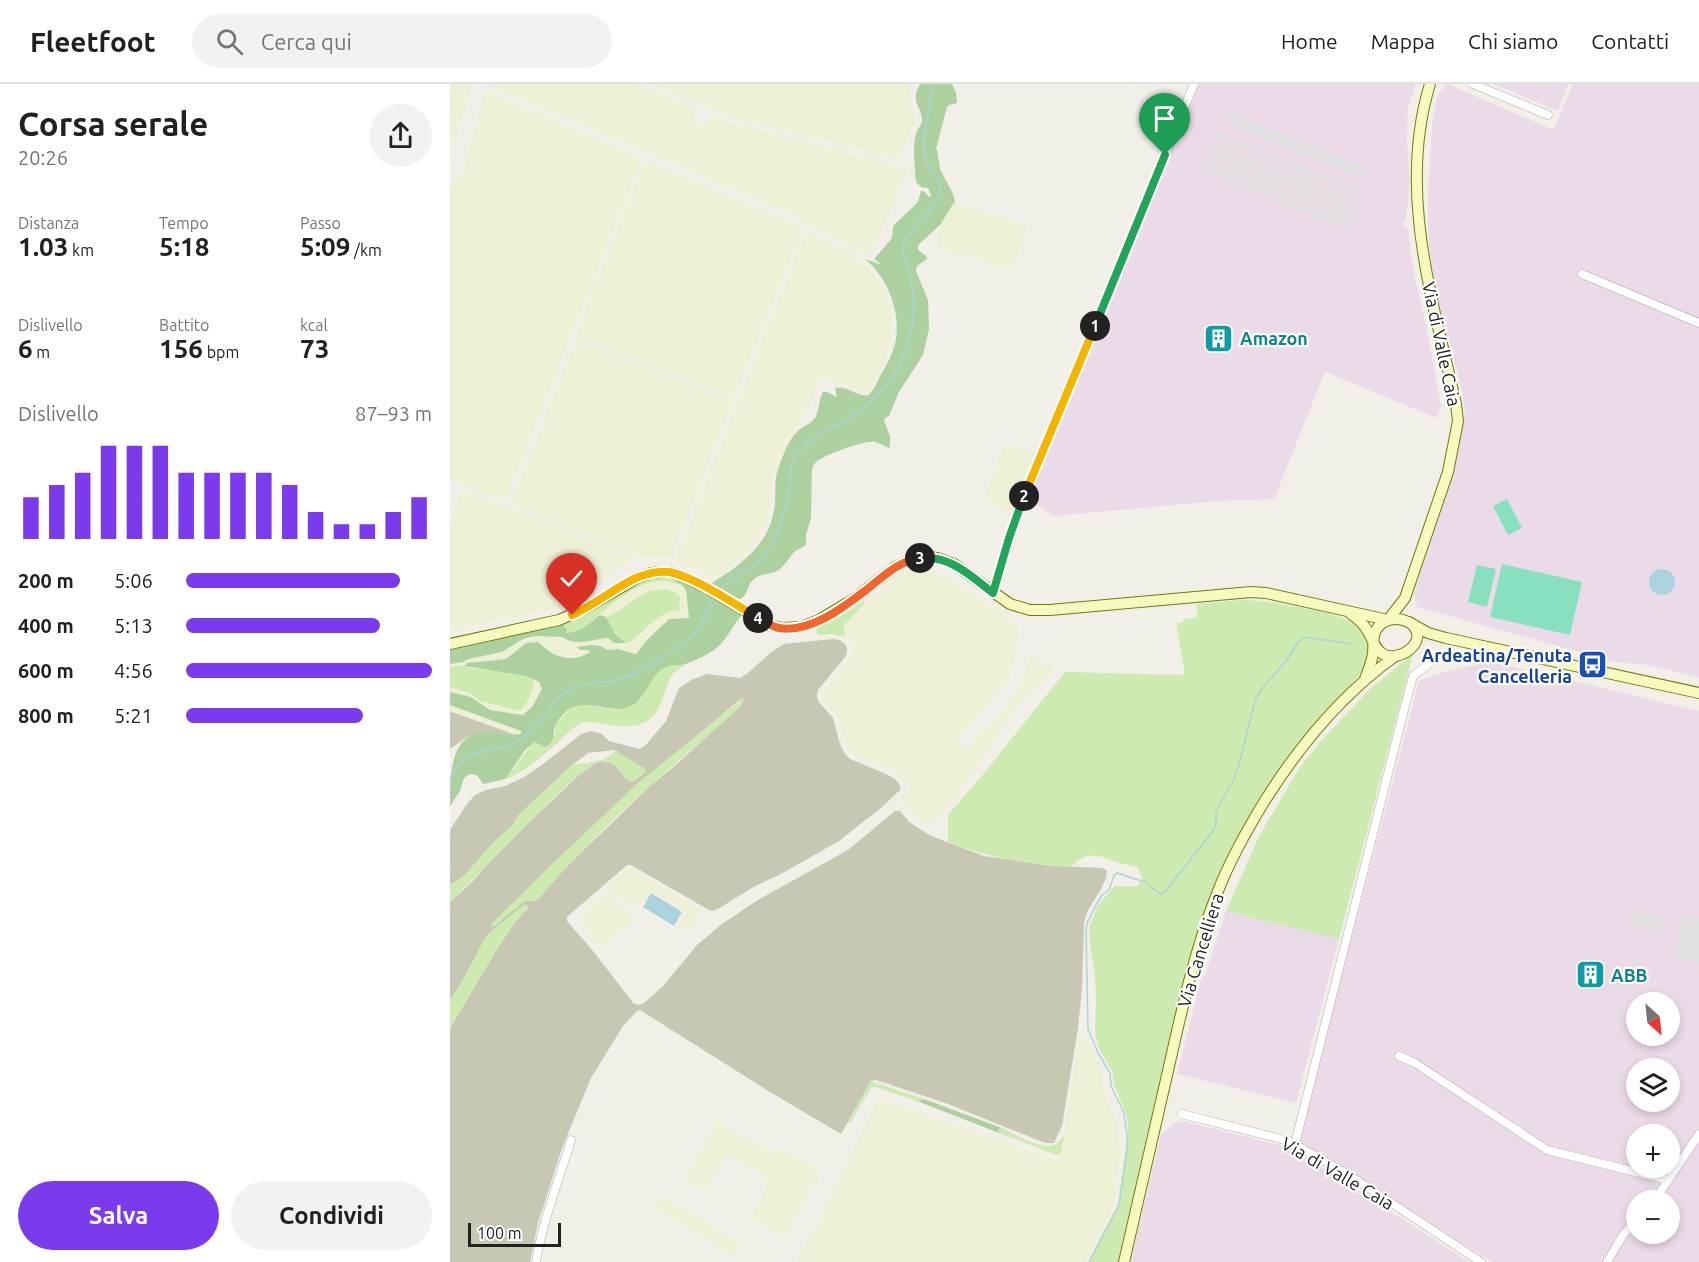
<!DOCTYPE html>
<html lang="it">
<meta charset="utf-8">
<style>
:root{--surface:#fff;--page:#f2f2f2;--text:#202124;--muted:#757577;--line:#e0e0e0;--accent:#7c3aed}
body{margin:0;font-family:Ubuntu,sans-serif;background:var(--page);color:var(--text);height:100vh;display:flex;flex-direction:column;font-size:22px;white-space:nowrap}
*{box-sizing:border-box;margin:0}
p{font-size:20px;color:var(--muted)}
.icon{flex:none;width:33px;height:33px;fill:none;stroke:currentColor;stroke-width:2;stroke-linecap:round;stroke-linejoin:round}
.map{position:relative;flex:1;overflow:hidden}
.drawer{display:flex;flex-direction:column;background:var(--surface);width:450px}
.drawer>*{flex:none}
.needle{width:39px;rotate:153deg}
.controls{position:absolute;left:1176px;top:908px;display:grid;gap:12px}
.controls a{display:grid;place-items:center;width:54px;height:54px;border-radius:50%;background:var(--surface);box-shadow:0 3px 9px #0003;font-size:30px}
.scale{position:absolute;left:18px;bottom:15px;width:93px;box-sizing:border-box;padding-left:6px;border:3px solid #222;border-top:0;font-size:16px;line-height:21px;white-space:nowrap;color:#222;-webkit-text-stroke:4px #fff;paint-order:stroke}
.pin{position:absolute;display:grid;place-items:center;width:51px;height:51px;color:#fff;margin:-62px -26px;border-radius:50% 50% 50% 0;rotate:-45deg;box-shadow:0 0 6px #0007}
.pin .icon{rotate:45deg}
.km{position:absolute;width:30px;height:30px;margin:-15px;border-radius:50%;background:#222;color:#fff;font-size:16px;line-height:30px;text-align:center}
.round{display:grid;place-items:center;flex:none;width:63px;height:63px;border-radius:32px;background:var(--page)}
.head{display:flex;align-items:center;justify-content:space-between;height:102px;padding:0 18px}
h1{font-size:33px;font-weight:700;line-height:45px}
.metrics{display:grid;grid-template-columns:repeat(3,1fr);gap:9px;height:102px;padding:6px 18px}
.metrics div{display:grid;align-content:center}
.metrics b{font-size:26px;font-weight:700}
.metrics small{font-size:16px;font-weight:400}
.metrics p{font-size:16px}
.chart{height:168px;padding:12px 18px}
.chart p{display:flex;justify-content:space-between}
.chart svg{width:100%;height:108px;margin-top:6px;stroke:var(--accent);stroke-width:6}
.button{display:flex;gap:12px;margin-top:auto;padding:12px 18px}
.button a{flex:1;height:69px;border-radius:36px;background:var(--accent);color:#fff;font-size:24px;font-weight:700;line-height:69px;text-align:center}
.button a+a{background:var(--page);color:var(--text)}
ul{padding:0 18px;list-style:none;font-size:20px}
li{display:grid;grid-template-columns:96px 72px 1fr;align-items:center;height:45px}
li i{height:15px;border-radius:8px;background:var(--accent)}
header{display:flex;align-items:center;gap:36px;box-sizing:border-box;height:84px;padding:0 30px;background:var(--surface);border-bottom:2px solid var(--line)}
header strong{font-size:28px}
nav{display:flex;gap:33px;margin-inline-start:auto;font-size:21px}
.search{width:420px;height:54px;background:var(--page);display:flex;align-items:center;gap:15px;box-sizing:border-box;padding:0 21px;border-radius:33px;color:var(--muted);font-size:22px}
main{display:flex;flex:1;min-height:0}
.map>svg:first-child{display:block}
.industrial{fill:#ebdbe8;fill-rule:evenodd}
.construction{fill:#c7c7b4;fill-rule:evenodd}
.farmland{fill:#eef0d5}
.grass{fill:#cdebb0}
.forest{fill:#add19e}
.pitch{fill:#88e0be}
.parking{fill:#e2e2e2}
.water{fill:#aad3df}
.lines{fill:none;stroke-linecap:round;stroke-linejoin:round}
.stream{stroke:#aad3df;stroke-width:1.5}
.street-casing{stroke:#a9a9a9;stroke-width:9}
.secondary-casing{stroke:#707d05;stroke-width:12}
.street{stroke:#fff;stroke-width:8}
.secondary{stroke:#f7fabf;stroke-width:10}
.split-1-casing{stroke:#fff;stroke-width:12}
.split-2-casing{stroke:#fff;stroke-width:12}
.split-3-casing{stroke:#fff;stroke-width:12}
.split-4-casing{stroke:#fff;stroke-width:12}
.split-5-casing{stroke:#fff;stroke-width:12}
.split-1{stroke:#22a559;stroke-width:8}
.split-2{stroke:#f5b400;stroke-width:8}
.split-3{stroke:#22a559;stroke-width:8}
.split-4{stroke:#f0652b;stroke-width:8}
.split-5{stroke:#f5b400;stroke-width:8}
.labels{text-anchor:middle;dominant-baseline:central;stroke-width:4.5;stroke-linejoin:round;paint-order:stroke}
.culture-label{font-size:18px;font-weight:bold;fill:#0d838f;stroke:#fff;text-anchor:start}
.street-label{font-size:18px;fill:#222;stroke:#fff}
.transit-label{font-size:18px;font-weight:bold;fill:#164399;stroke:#fff;text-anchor:end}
</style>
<header>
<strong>Fleetfoot</strong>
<div class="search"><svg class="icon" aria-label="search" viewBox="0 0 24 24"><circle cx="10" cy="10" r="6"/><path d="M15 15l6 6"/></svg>Cerca qui</div>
<nav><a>Home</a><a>Mappa</a><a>Chi siamo</a><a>Contatti</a></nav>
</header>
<main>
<section class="drawer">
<div class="head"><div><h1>Corsa serale</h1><p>20:26</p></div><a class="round"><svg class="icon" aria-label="share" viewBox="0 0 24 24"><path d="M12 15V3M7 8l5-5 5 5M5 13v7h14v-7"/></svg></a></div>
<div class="metrics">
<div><p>Distanza</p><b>1.03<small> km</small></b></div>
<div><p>Tempo</p><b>5:18</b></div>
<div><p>Passo</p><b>5:09<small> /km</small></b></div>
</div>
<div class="metrics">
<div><p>Dislivello</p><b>6<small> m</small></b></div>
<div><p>Battito</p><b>156<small> bpm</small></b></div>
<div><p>kcal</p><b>73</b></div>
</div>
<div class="chart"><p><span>Dislivello</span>87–93 m</p>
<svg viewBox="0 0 160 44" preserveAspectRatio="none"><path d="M5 44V27M15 44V22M25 44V17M35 44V6M45 44V6M55 44V6M65 44V17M75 44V17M85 44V17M95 44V17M105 44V22M115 44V33M125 44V38M135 44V38M145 44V33M155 44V27"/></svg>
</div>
<ul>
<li><b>200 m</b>5:06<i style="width:87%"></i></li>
<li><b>400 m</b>5:13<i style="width:79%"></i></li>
<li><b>600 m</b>4:56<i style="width:100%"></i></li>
<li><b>800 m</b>5:21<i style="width:72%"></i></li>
</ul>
<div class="button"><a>Salva</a><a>Condividi</a></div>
</section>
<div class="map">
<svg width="1249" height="1178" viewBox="0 0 1249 1178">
<rect width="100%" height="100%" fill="#f2efe9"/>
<!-- industrial -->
<g class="industrial">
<polygon points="749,0 966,0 958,23 957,54 960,98 956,135 952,141 958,144 962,179 977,247 991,322 987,334 875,288 824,415 768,417 604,432 576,414"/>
<polygon points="997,0 1104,46 1123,0 1249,0 1249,593 1197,581 1166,578 967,523 964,510 1002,386 1011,354 1015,328 1012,307 982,193 978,143 978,110 982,39 988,10"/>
<polygon points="1043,0 1118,0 1108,27"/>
<path d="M1039,577L1249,627V1178H1042L852,1059L850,1052L969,597L984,591ZM1186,918H1220V951H1186ZM1186,984H1220V1017H1186ZM1186,1050H1220V1083H1186ZM1186,1116H1220V1149H1186Z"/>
<polygon points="776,827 889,855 846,1019 727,990 752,891 755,892"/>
<polygon points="733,1037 837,1063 849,1068 1019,1178 680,1178 711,1051 724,1039"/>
</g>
<!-- construction -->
<g class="construction">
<path d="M383,555L390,556L396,561L397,565L396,572L368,606L367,612L368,617L383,634L390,660L395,670L400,675L434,689L445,695L450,701V706L432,723L389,757L329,791L305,802L268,825L262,827L257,825L181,781H177L117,833V837L143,867L184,920L189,921L194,919L213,902L247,861L272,840L308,816L398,766L445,727H450L459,738L481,752L534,772L603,782L653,784L657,787L656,794L651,805L638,826L634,838L632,905L628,944L612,1042L604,1059H595L498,1020L426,996L421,997L391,1050L320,1008L190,926L187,927L173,942L141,994L112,1064L88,1139L80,1178H0V944L47,865L66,837L78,824L74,821L37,851L11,900L0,916V818L22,798L52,764L129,691L145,679L152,677L163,680L171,687L177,697L168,669L164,666L138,669L121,682L69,731L62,742L42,760L15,791L7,797L0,800V746L17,720L25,711L36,706L55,702L74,693L96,678L131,650L141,647L152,650L159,657L189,665L195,662L216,637L229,604L241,596L257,590L290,594L297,590L321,568L334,560ZM289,616L293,619L227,680L200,702L113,786L90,813L85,817H75L69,821L188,699L239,659Z"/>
<polygon points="0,627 66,651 36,648 19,652 0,665"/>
</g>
<!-- farmland -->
<g class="farmland">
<polygon points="0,0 23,0 0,73"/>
<polygon points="37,0 188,0 248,25 243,37 256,42 261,31 279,37 458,85 420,173 357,140 343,130"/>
<polygon points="201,0 459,0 465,38 448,76 281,33"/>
<polygon points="35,7 192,74 57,413 53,416 0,396 0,101 8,94 14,84"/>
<polygon points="195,76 338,137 353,145 284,314 126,251"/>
<polygon points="504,118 577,142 562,186 486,163 491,141"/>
<polygon points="356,148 403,170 415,180 434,207 443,227 440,259 433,280 418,308 371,293 362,315 340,354 323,392 318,433 310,451 299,467 267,494 225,478 308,266"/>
<polygon points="126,255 283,317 221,474 192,474 60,421"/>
<polygon points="555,359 585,369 561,428 539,419 535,412"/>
<polygon points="12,406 185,474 120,516 116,516 113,523 0,547 0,435"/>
<polygon points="483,484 564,537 567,542 568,550 565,575 558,595 537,623 505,657 517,663 559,619 569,604 581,572 605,584 567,623 507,712 477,743 450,716 462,704 442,684 409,673 401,667 396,658 390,639 386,631 372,615 372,610 402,572 401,560 406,557 395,553 394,547 394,541 399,535 451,488 464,485"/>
<polygon points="212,497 232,501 236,506 239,534 232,533 219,535 196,557 186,570 168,565 158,566 150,562 138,566 141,567 134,571 119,574 105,571 94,563 70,564 56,575 0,583 0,580 13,578 19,575 52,568 73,555 87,552 97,553 184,555 211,532 221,527 229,527 230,520 186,515 163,531 156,533 150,531 172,513 187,504 200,499"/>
<polygon points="83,596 89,598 92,605 82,623 73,631 40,626 22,613 0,608 0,603 22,610 30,617 62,624 67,627 73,624 81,610 84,601"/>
<polygon points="0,621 67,644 71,647 71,650 66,651 0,627"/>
<polygon points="178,783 253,827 239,849 226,842 235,827 201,807 191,819 179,821 158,801"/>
<polygon points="156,808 185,835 152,863 127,837"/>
<polygon points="631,946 652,985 653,1008 667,1039 670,1072 664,1115 654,1144 635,1178 346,1178 368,1139 429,1014 609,1077"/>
<polygon points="267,1037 323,1069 327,1062 372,1088 334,1153 300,1133 318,1102 312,1098 315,1092 277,1070 256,1107 234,1095"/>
<polygon points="213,1112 292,1160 284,1172 206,1124"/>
</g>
<!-- grass -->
<g class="grass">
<path d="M219,492L244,500L228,497L226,498L227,500C222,499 217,497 213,497C192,497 172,512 157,524C145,534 133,548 117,549L112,540L187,499L202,493Z"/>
<path d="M215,505L226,509L230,513L229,527C210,525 194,548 180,558L176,559L166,551L156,533C172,528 184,513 200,507C205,506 210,506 215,505Z"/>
<polygon points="414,516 414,521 409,525 394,541 395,553 381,550 368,551 366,546 367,543 396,529"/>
<path d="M791,516C812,516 832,520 852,524C890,531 939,540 910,591L853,653L772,789L670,1178H638L668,1120L678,1045L677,1033L664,1000L662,987L650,966L645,949L646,917L645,891L641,868L639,844L647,823L661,806L665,802H688L692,794L688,784C682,781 676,781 669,779C649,772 638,765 621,783C580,781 537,773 498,758V731L535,688L615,588L735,591L726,539H732L733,536L747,533V520Z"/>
<polygon points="963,570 889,855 776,827 809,752 850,683 870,658 920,605"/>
<path d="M238,579C232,583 225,587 221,593C213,607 212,629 197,637C172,651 148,632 129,640C122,644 115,652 108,658C94,671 70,692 52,696C66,687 72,669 85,658L90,660L105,652V641L118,627L129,620L141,621L163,626L191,615C197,604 203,589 214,583C221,579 230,582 238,579Z"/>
<path d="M16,581V583L76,592L83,596C85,606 77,620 70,627L30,617L22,610L0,603V583Z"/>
<path d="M293,614L294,615C290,626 277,634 269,642C246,662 222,682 200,702C161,736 124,774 90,813L85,817H75L46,841L42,843V839L100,782L188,699Z"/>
<path d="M166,667L194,684L196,687L195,689L184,697L180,698C171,690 166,677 151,677C133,677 34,787 13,805C8,809 5,815 0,818V800L7,797L15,791L42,760L62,742L68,731L121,682C127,679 130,680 136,679C147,678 158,675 166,667Z"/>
<polygon points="74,821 78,821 78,824 66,837 47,865 0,944 0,916 11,900 37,851"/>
<polygon points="421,997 474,1015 467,1017 425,1003 421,1004 401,1038 398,1039"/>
<path d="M552,1044C564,1050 590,1065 603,1061C608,1060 611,1055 614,1051L611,1069L607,1071L549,1049L548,1045Z"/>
</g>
<!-- forest -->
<g class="forest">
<path d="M470,0H502L506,9L507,19L499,21L497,23L486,65H487L490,85L503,110L505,117L490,141L468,161V166L476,172L477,175L467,182L466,187L478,216L479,245L473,271L449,308L439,332L435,334L434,337L440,352V362L439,364C434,362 430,359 425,358C415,356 374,371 366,378C363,381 363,382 362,387L361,434L356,451V461C352,464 347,465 344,468C339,474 335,481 329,486C321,491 310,489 303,496C297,501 298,512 290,515C280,518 269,507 261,502L263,498C291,481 319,460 324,426C327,413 323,398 328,385C332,374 338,356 347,348C352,342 360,341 365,334C370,326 368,316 373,308H377L387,313L385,304C398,301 408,314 419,311C424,305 428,297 431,290C437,281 442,271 445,260C452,229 438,194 415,175L429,180L430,179L425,176V174L442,154L443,142L468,118L471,107H474L479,113L481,112L478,104L471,103L466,98C465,83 462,65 466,50C467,45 471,42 472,37C473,23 459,20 470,0Z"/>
<path d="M228,497L244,500L292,528L291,532C283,541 278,553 270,561C262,569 248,575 238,579C229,583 220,579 212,585C196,597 197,618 175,624C156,629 136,613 118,626C114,629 108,636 106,640C101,650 108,656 95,663L85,658L75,666L57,693L52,696L33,700L27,691L19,690L14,694L10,707L0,722C0,690 0,647 38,648C50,648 60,652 71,650V647L0,621V608L21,613L40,626L73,631L82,623L92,605L89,598L76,592L15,582L17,579L56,575L76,559L88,558C103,573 121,580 140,568L138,566H130L127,563L142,561L150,562L158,566L168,565L186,570L196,557L219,535L239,534L236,506L232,501L225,498Z"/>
<path d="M150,531L156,533L166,551L176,559H164L158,554C142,555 127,563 112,553L87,552L80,553L73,555L52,568L19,575L13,578L0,580V564L112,540L116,545L117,549C130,548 140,539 150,531Z"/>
<polygon points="474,1015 552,1044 548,1045 549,1049 467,1017"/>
</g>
<!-- pitch -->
<g class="pitch">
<polygon points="1057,415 1072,444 1058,451 1043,422"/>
<polygon points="1052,480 1132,498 1120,551 1040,533"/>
<polygon points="1027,481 1046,485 1037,523 1018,518"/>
</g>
<!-- parking -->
<g class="parking">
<polygon points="778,28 910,81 918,91 913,94 784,42 774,30"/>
<polygon points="767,49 908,105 906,110 765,53"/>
<polygon points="762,59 904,116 902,120 760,64"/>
<polygon points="759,66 909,126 907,130 757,70"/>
<polygon points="755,75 905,135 903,139 754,79"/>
<polygon points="753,81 902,142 900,146 751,85"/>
<polygon points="1185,827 1213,833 1210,847 1182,841"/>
<polygon points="1233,831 1249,833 1249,879 1225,874"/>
</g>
<!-- water -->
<g class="water">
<circle cx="1212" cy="498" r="13"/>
<polygon points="201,809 232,828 224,842 193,823"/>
</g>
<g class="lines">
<!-- stream -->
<g class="stream">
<path d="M269,507C277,496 291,491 302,483C310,477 317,469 322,459C331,444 336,424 339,407C341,394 339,379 348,368C360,352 380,345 397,336C412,327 427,313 438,300C459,271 469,230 461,196C459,185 451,172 453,160C455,153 462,148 467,142C475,133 486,120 490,108C494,97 479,87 476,77C469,50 482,26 482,0"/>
<path d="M0,696C14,659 41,673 67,657C90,644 98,616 123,604C133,599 154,600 167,596C187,591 231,564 245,549C255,539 256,524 264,513"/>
<polyline points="639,1178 669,1121 678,1060 674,1029 661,1002 660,989 648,969 638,945 636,844 638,837 646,821 652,811 659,806 664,792 667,789 695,798 710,810 714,809 763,747 766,740 766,727 784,695 790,677 805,617 809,608 836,577 848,558 854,554 861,554 902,560"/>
</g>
<defs>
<g id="street">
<polyline points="1023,0 1098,31"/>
<polyline points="1132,190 1249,239"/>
<polyline points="543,509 569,426 744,0"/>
<polyline points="949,972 965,979 1097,1066 1218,1096"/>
<polyline points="732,1030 839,1057 902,1093 1031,1178"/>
<polyline points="845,1060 955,622 963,592 980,579"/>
<polyline points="1205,1116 1249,1050"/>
<path d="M86,1178C93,1136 109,1096 121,1056"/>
<polyline points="1157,1178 1173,1151 1186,1137"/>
</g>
<g id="secondary">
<path d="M901,530C907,534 913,539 917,546C923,555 925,567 935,571C945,575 958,569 964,561C979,540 940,523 926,546C922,553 924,561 923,569C922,578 918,587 915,595"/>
<path d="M938,536L955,514L998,388L1008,337L1006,320C983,216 947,107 980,0"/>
<polyline points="959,538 978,549 996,554 1249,609"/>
<polyline points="0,560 109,536 136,524 187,494 201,489 212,488 220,488 235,493 259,505 319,541 333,544 351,543 369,536 404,515 445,483 463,475 476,473 488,474 504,480 560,520 580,526 600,526 801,508 816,509 938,536"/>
<path d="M674,1178C688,1119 701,1059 715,1000C730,935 743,869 768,807C780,776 797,746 814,718C849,662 890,612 944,573"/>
</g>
</defs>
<!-- street casing -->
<use href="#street" class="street-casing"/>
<!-- secondary casing -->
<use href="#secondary" class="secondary-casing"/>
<!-- street -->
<use href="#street" class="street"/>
<!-- secondary -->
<use href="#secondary" class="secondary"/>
</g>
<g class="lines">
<defs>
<polyline id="split-1" points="645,242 715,71"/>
<polyline id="split-2" points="574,412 645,242"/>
<path id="split-3" d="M470,474C500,471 521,492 543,509L559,454L574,412"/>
<path id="split-4" d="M308,534C315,538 321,542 329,544C360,549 393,524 416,506C434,492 447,478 470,474"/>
<path id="split-5" d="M122,531C145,521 164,504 186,494C196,490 207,487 218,488C242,491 286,521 308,534"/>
</defs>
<!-- split-1 casing -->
<use href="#split-1" class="split-1-casing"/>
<!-- split-2 casing -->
<use href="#split-2" class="split-2-casing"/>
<!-- split-3 casing -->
<use href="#split-3" class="split-3-casing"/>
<!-- split-4 casing -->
<use href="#split-4" class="split-4-casing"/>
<!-- split-5 casing -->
<use href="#split-5" class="split-5-casing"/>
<!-- split-1 -->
<use href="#split-1" class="split-1"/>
<!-- split-2 -->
<use href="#split-2" class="split-2"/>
<!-- split-3 -->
<use href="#split-3" class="split-3"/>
<!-- split-4 -->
<use href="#split-4" class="split-4"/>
<!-- split-5 -->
<use href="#split-5" class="split-5"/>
</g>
<!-- icons -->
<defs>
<symbol id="building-square" viewBox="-11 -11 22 22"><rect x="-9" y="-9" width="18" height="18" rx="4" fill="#0f9aa8" stroke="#fff"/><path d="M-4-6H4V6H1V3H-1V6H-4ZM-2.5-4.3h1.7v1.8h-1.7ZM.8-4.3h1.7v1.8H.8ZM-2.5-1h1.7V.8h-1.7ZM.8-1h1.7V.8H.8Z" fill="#fff"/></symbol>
<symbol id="bus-square" viewBox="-11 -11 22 22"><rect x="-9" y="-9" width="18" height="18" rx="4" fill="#1a4fb4" stroke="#fff"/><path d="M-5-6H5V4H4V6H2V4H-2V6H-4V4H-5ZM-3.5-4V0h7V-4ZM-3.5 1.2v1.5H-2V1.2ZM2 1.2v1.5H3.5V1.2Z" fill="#fff"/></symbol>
</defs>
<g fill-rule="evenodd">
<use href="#building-square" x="752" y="238" width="33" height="33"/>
<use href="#bus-square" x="1126" y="564" width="33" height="33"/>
<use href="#building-square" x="1124" y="874" width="33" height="33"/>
</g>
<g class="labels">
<!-- culture labels -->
<g class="culture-label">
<text x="790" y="254">Amazon</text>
<text x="1161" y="891">ABB</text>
</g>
<!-- street labels -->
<g class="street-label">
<text transform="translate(992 260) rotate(78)">Via di Valle Caia</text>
<text transform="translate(750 866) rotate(-73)">Via Cancelliera</text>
<text transform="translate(888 1089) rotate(30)">Via di Valle Caia</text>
</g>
<!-- transit labels -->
<g class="transit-label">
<text x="1122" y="571">Ardeatina/Tenuta<tspan x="1122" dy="21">Cancelleria</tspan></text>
</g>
</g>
</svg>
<div class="controls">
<a><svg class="needle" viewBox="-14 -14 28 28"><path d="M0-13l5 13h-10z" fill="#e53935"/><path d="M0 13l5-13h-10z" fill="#757577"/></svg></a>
<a><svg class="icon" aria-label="layers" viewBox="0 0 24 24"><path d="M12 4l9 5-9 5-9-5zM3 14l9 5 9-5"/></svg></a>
<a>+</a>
<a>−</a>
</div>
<div class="scale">100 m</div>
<div class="pin" style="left:715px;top:71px;background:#1e9e55"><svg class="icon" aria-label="arrive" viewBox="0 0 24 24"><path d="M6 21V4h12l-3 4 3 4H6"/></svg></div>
<div class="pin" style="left:122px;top:531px;background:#d93025"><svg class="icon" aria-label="check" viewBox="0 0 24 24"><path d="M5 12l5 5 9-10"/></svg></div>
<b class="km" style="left:645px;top:242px">1</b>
<b class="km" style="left:574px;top:412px">2</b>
<b class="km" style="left:470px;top:474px">3</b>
<b class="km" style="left:308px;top:534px">4</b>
</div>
</main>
